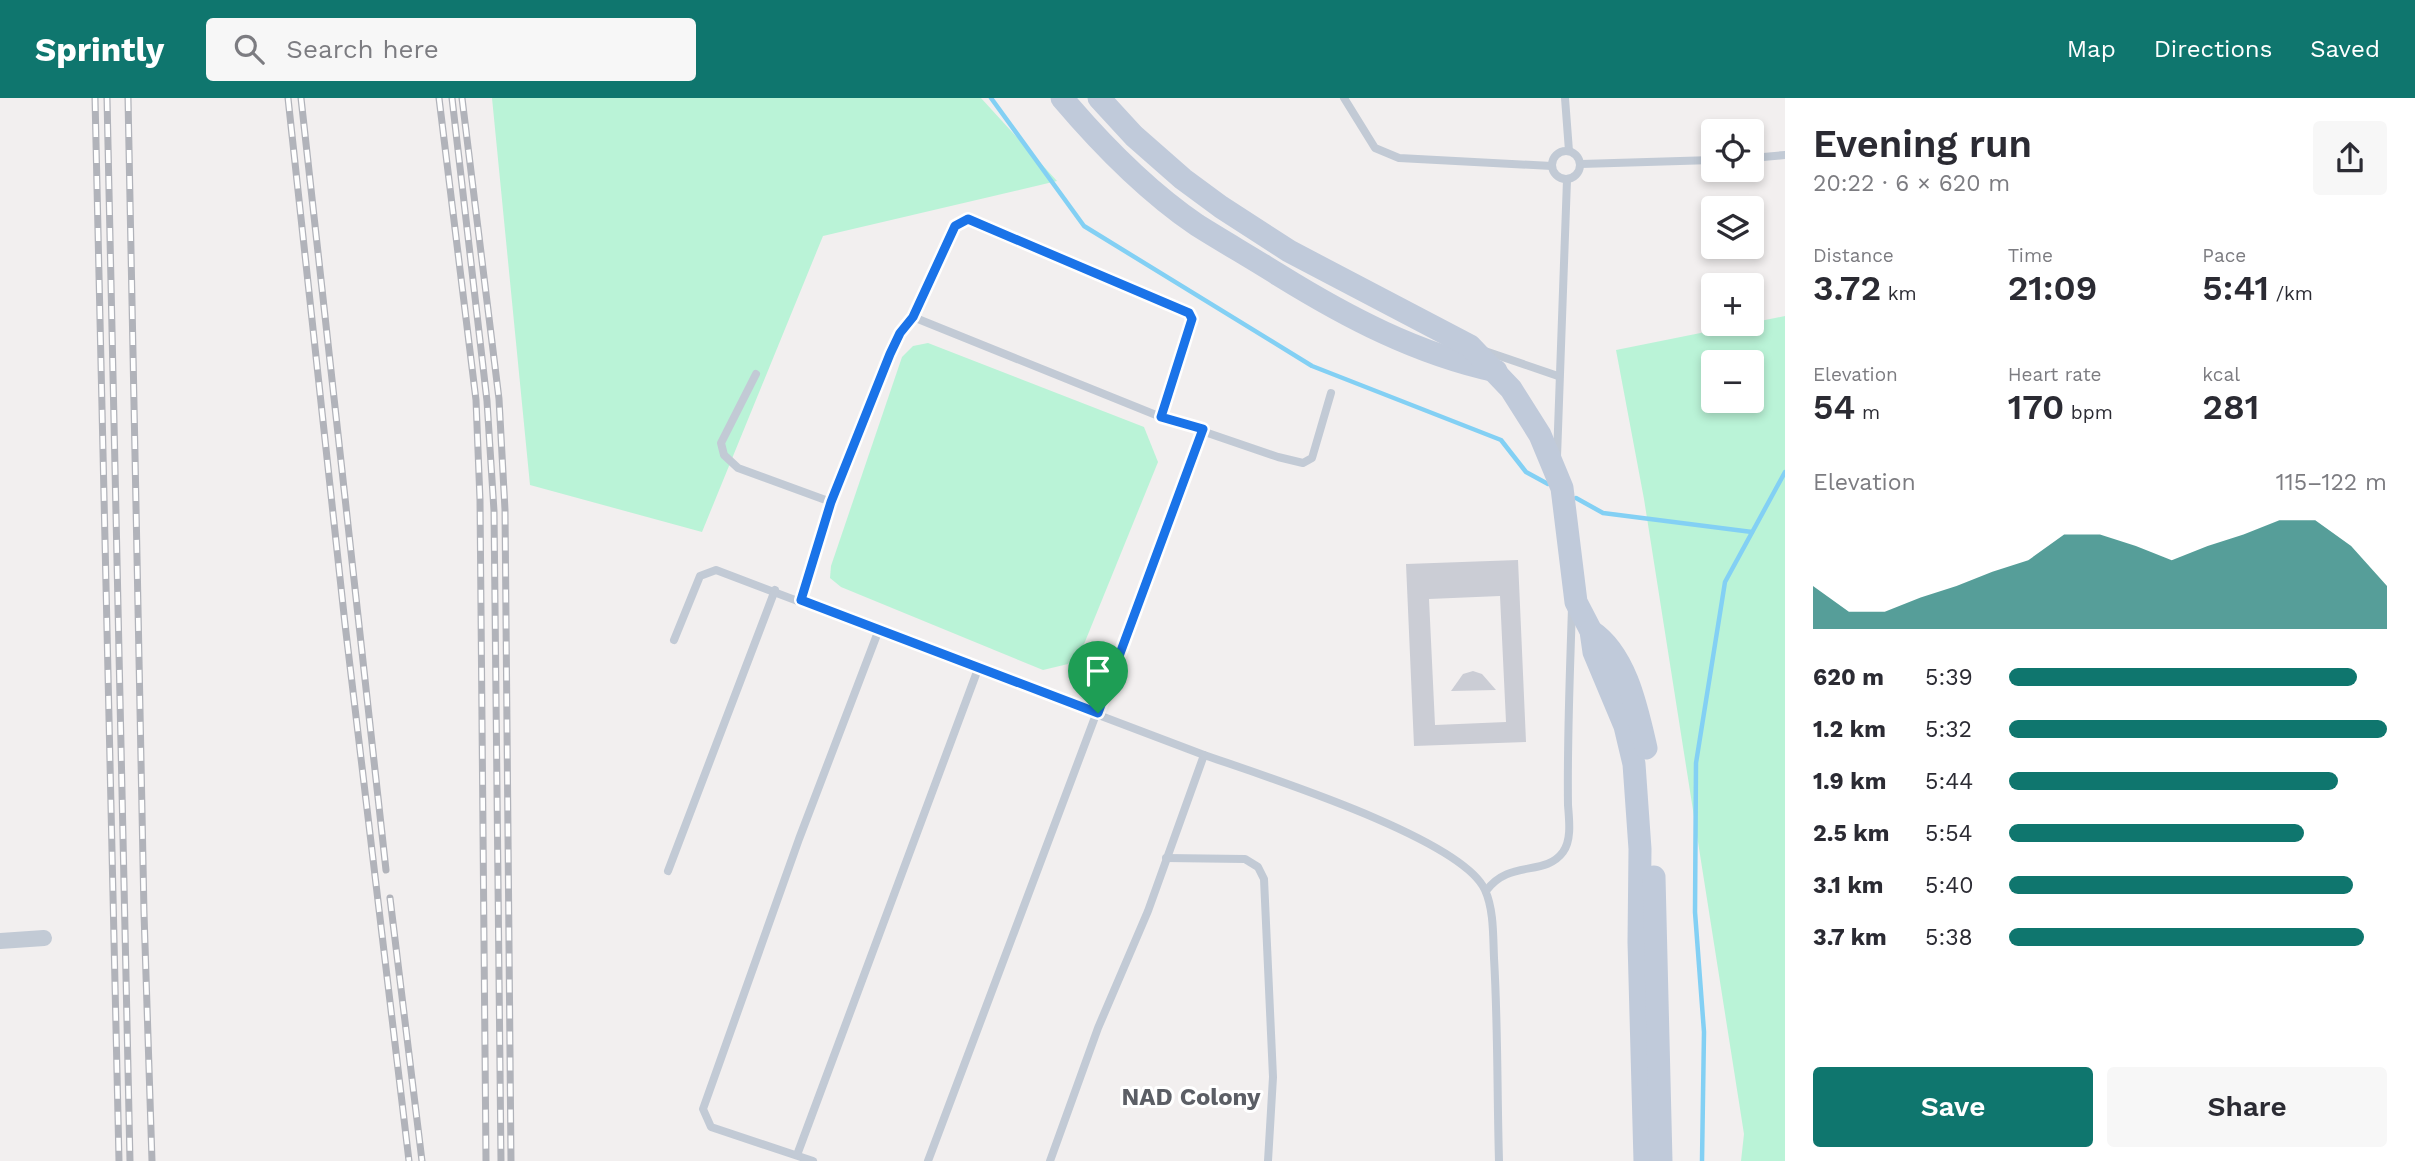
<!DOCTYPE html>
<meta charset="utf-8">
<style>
:root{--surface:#fff;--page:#f7f7f7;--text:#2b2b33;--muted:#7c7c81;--accent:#0f766e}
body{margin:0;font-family:"Work Sans",sans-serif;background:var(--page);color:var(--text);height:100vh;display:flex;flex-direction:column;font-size:26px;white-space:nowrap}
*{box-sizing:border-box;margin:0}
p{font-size:23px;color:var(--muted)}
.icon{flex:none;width:38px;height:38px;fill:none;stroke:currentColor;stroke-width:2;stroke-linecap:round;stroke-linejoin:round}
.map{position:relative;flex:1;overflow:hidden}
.details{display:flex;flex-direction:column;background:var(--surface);width:630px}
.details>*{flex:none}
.tools{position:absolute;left:1701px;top:21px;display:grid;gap:14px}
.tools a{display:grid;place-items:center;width:63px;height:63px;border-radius:7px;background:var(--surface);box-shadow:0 4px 10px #0003;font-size:35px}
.pin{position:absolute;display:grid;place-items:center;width:60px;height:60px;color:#fff;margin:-72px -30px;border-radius:50% 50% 50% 0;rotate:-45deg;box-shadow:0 0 7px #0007}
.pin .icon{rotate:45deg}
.round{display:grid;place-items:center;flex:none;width:74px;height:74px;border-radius:7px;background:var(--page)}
.overview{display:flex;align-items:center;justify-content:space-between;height:119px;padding:0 28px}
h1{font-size:38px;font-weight:600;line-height:52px}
.stats{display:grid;grid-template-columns:repeat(3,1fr);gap:10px;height:119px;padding:7px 28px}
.stats div{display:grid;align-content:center}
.stats b{font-size:35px;font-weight:600}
.stats small{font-size:19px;font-weight:400}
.stats p{font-size:19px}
.chart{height:196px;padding:14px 28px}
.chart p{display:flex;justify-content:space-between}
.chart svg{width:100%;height:126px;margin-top:7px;fill:var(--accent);opacity:.7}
.action{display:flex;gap:14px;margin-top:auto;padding:14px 28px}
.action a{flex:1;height:80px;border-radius:7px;background:var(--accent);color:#fff;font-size:28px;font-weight:600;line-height:80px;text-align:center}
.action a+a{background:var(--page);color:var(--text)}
ul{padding:0 28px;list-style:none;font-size:23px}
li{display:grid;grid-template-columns:112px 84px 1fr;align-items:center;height:52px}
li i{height:18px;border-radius:9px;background:var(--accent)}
header{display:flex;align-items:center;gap:42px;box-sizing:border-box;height:98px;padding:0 35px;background:var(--accent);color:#fff}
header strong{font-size:33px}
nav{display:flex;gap:38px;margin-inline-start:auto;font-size:24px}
.search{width:490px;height:63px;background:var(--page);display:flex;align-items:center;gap:18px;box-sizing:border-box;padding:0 24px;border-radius:7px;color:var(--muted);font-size:26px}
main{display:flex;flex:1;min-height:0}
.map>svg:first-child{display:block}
.green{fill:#baf3d7;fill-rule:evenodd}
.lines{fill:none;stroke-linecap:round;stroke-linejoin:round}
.stream{stroke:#83d0f4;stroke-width:4.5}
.building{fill:#cbcdd5;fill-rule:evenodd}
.lane{stroke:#c2cad5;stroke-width:8}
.street{stroke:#c2cad5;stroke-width:16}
.secondary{stroke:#c0cada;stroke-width:23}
.rail-casing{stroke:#b1b3ba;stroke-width:7}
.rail{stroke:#fff;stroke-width:4.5;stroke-dasharray:13;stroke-linecap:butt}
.route-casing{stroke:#fff;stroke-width:14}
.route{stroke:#1a73e8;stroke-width:9}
.labels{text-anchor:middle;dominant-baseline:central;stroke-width:6;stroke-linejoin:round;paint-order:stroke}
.neighbourhood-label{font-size:24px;font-weight:bold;fill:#5b5e65;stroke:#fff}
</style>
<header>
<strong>Sprintly</strong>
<div class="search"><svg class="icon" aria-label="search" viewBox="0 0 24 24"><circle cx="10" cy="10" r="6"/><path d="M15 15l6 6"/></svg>Search here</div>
<nav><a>Map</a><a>Directions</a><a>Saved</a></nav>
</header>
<main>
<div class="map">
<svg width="1785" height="1063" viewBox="0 0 1785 1063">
<rect width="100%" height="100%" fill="#f2efef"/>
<!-- green -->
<g class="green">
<polygon points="492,0 981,0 1057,83 823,138 702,434 530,387"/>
<path d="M1785,218V1063H1741L1744,1036L1644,401L1616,252ZM1713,264H1752V303H1713Z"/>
<polygon points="928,245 1144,329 1158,364 1080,556 1068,566 1043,572 841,489 830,480 831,468 902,259 913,248"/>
</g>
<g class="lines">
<!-- stream -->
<g class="stream">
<polyline points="991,0 1084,128 1312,268 1501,342 1526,374 1548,386"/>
<polyline points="1576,400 1603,415 1752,434"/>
<polyline points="1702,1063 1704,934 1695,814 1696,665 1725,484 1785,374"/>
</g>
</g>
<!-- building -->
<g class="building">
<path d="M1518,462L1526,644L1414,648L1406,466ZM1500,498L1506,624L1435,627L1429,501Z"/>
<polygon points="1473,573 1482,576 1496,592 1451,593 1463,576"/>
</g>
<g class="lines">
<!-- lane -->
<g class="lane">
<polyline points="1344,0 1375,50 1399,60 1552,68"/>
<polyline points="1565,0 1569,53"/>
<circle cx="1566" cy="67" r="14"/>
<polyline points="1752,60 1785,57"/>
<polyline points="1581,66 1713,62"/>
<polyline points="913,219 955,128 968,121 1189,215 1193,227 1161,319"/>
<polyline points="1485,253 1558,278"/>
<polyline points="756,276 721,345 724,357 738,370 831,404"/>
<polyline points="1557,359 1567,82"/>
<polyline points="801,502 831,404 890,256 900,235 913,219 1161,319 1278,359 1303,365 1312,360 1331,295"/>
<polyline points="674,542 700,478 716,472 1204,657 1148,813 1098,930 1050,1063"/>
<path d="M1204,657C1261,677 1462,740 1485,792C1494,812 1493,838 1494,860C1498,928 1497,995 1499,1063"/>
<polyline points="1166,760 1245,761 1258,769 1264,781 1273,979 1268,1063"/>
<polyline points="668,773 775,492"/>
<path d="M1486,793C1509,761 1545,779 1563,754C1572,742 1569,721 1568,707C1567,641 1570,575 1572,509"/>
<polyline points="797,1057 978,571"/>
<polyline points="813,1063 711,1029 703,1011 799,741 878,534"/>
<polyline points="928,1063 1203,332"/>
</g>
<!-- street -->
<polyline class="street" points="0,843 44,840"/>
<!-- secondary -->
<g class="secondary">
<path d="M1062,0C1101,46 1147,93 1197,127C1224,144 1252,160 1279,177C1347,219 1417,256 1496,273"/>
<polyline points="1099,0 1134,38 1183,81 1221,109 1289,153 1470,248 1511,291 1540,337 1562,390 1576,504 1591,533 1594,554 1625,628 1634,666 1640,751 1639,844 1645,1063"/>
<path d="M1591,533C1626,556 1637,611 1646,650"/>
<polyline points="1654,779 1661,1063"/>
</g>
<defs>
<g id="rail">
<polyline points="95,0 119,1063"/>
<polyline points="107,0 130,1063"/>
<polyline points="128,0 144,815 152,1063"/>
<polyline points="288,0 345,526 409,1063"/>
<polyline points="301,0 386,772"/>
<polyline points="439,0 476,302 480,402 486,1063"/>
<polyline points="452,0 487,303 494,413 501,1063"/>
<polyline points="462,0 499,301 505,412 511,1063"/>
<polyline points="390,800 422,1063"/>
</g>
</defs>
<!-- rail casing -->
<use href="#rail" class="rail-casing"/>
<!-- rail -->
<use href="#rail" class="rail"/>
</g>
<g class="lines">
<defs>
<polygon id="route" points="968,121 1189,215 1192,221 1161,319 1203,331 1098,615 801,502 831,404 890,256 900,235 913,219 955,128"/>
</defs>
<!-- route casing -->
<use href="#route" class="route-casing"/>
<!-- route -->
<use href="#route" class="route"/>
</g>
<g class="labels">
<!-- neighbourhood labels -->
<g class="neighbourhood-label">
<text x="1191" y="999">NAD Colony</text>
</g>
</g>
</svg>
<div class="tools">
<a><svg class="icon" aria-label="locate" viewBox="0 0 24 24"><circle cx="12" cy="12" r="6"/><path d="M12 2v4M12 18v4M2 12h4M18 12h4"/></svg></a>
<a><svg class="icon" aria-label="layers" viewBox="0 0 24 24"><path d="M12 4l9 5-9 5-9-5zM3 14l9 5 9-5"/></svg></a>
<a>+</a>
<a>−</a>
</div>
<div class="pin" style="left:1098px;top:615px;background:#1e9e55"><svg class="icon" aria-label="arrive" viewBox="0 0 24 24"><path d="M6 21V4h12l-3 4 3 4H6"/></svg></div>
</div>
<section class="details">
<div class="overview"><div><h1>Evening run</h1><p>20:22 · 6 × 620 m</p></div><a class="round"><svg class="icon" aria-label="share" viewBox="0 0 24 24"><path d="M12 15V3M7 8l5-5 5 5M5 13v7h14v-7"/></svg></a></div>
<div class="stats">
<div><p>Distance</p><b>3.72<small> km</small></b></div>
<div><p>Time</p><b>21:09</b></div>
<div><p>Pace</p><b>5:41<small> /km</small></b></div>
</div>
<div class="stats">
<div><p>Elevation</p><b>54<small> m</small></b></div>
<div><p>Heart rate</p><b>170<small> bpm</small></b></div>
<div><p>kcal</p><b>281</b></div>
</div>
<div class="chart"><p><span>Elevation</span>115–122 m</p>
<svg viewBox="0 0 160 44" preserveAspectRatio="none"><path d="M0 44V29L10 38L20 38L30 33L40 29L50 24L60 20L70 11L80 11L90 15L100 20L110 15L120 11L130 6L140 6L150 15L160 29V44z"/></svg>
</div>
<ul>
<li><b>620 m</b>5:39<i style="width:92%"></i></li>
<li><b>1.2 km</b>5:32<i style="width:100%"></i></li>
<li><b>1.9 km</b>5:44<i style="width:87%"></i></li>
<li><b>2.5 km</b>5:54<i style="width:78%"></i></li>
<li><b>3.1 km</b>5:40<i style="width:91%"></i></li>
<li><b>3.7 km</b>5:38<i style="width:94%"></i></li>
</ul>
<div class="action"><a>Save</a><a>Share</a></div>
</section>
</main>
